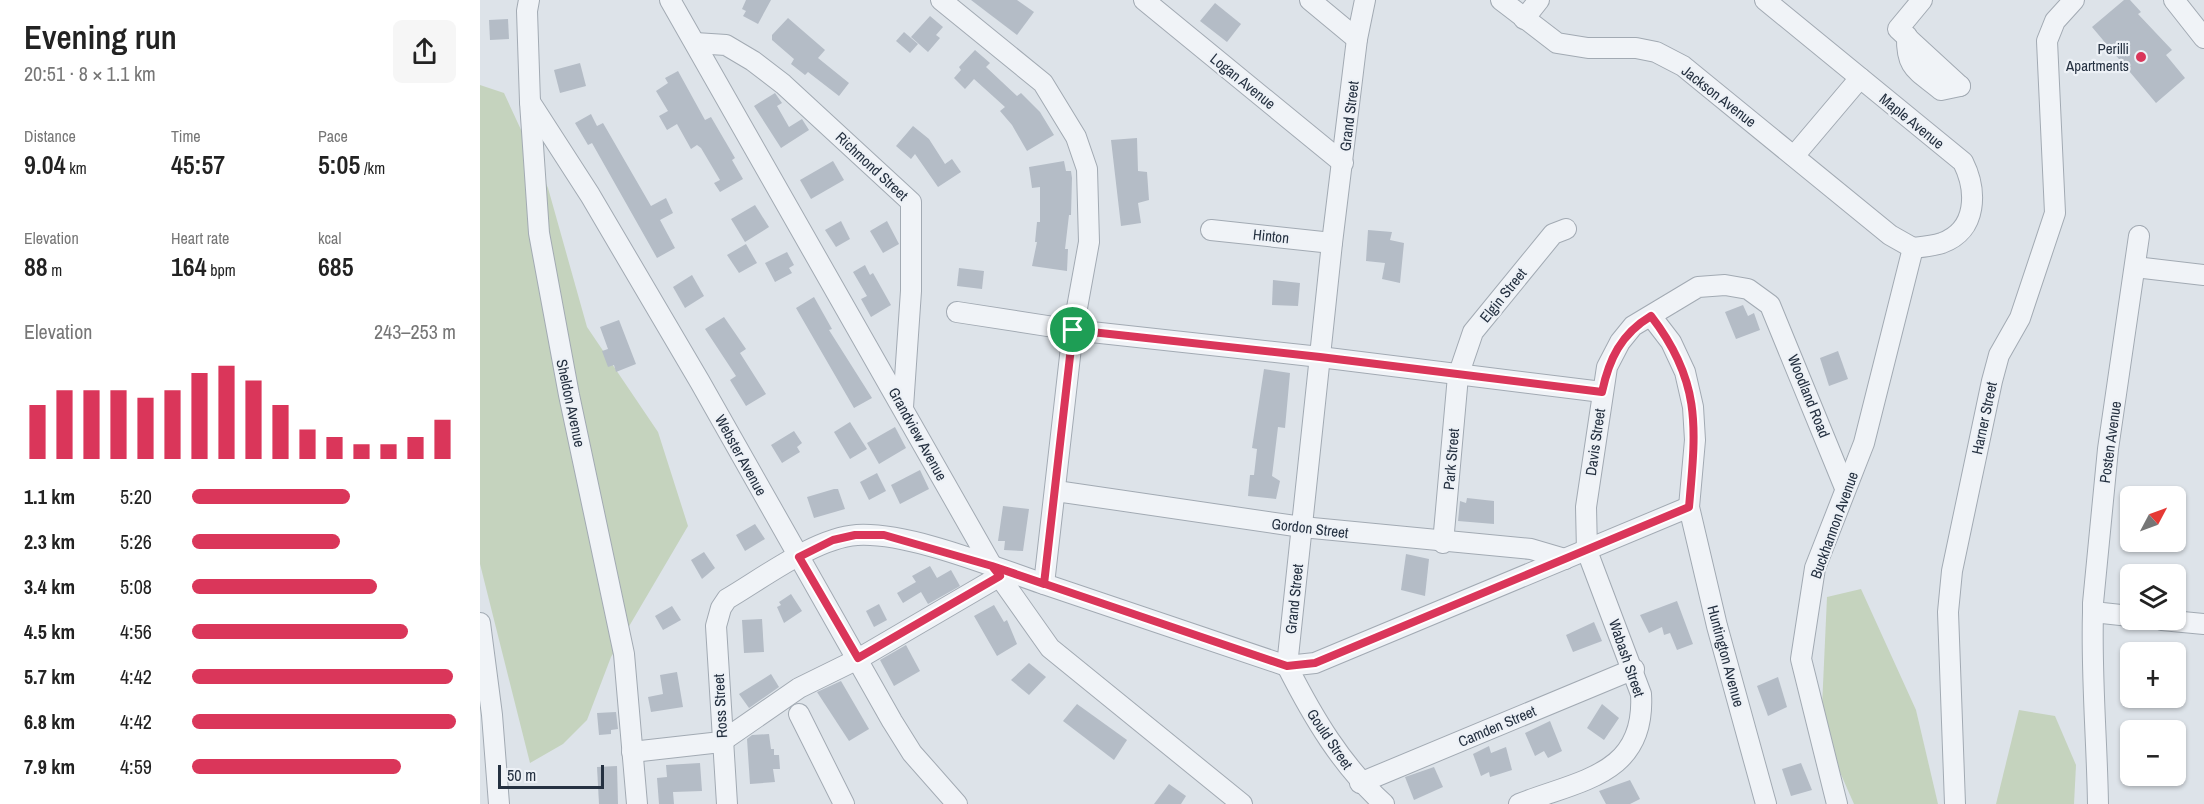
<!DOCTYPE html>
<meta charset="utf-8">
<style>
:root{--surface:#fff;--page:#f6f6f6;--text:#222;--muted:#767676;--accent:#da365a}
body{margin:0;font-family:"Archivo Narrow",sans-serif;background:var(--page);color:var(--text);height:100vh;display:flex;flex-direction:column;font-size:22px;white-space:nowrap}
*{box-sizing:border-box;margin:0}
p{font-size:20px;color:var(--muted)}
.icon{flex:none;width:33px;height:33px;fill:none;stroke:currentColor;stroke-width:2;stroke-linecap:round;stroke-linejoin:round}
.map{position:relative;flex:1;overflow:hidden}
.drawer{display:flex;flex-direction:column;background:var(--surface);width:480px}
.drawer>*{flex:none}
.needle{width:39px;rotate:49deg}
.tools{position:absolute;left:1640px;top:486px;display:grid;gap:12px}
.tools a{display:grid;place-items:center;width:66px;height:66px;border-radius:9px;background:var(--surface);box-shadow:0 2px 4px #0004;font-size:30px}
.scale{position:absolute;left:18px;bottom:15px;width:106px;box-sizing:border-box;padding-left:6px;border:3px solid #253141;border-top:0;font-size:16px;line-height:21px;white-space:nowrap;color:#253141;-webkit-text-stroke:4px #edf1f6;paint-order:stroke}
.pin{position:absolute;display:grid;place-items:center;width:51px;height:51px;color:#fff;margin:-26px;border:3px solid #fff;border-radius:50%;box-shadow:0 2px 6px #0007}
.round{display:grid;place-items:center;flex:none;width:63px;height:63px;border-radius:9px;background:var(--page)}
.head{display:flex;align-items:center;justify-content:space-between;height:102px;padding:0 24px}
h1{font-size:33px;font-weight:600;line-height:45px}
.figures{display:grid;grid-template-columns:repeat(3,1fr);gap:9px;height:102px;padding:6px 24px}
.figures div{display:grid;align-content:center}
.figures b{font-size:26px;font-weight:600}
.figures small{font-size:16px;font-weight:400}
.figures p{font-size:16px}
.chart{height:168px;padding:12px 24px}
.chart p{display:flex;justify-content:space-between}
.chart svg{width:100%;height:108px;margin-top:6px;stroke:var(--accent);stroke-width:6}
ul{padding:0 24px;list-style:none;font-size:20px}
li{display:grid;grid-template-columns:96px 72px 1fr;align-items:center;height:45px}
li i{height:15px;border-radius:8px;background:var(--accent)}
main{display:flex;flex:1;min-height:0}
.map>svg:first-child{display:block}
.green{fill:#c5d3be}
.building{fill:#b4bcc6}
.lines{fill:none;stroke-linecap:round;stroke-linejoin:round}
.minor-casing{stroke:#a2aab3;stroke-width:22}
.minor{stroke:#f0f3f7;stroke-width:20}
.route-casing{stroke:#fff;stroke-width:12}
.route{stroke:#da365a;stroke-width:8}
.poi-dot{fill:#da365a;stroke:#edf1f6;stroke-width:2}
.labels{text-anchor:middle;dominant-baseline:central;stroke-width:4.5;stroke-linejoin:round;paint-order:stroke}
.poi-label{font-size:15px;fill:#253141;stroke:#edf1f6;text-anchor:end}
.street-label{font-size:15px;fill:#253141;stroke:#edf1f6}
</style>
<main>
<section class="drawer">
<div class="head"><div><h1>Evening run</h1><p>20:51 · 8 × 1.1 km</p></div><a class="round"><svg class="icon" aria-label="share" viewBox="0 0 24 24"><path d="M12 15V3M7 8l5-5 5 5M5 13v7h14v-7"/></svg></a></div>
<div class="figures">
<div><p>Distance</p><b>9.04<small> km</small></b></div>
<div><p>Time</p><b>45:57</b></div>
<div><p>Pace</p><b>5:05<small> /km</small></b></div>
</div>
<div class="figures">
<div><p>Elevation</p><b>88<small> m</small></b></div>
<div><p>Heart rate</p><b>164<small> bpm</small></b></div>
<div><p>kcal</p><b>685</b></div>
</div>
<div class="chart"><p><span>Elevation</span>243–253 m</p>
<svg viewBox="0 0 160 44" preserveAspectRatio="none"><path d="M5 44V22M15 44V16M25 44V16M35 44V16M45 44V19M55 44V16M65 44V9M75 44V6M85 44V12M95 44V22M105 44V32M115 44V35M125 44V38M135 44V38M145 44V35M155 44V28"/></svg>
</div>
<ul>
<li><b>1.1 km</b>5:20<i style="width:60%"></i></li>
<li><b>2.3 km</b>5:26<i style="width:56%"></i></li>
<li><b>3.4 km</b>5:08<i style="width:70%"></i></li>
<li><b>4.5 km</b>4:56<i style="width:82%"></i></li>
<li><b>5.7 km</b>4:42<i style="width:99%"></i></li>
<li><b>6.8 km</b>4:42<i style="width:100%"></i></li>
<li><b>7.9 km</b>4:59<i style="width:79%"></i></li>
</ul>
</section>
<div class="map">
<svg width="1724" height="804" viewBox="0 0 1724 804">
<rect width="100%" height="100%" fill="#dde3e9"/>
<!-- green -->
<g class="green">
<polygon points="0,85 24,93 68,188 107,327 178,432 208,526 131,657 107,720 83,744 50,763 0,564"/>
<polygon points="1381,589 1436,710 1458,804 1374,804 1341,729 1347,597"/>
<polygon points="1539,710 1575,716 1596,765 1594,804 1516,804"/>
</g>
<!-- building -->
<g class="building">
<polygon points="266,0 291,0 278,24 263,16 266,11 262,9"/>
<polygon points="491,0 537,0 554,12 537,35"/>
<polygon points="1644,0 1650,0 1661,12 1658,14 1692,50 1686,55 1705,78 1676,103 1612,27"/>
<polygon points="735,3 761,24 747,42 720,21"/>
<polygon points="450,16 463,27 456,35 460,38 448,52 431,37"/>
<polygon points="308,18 345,50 338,58 369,83 359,96 328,72 325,75 311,64 314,59 292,40 292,35"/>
<polygon points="28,19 29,39 10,40 9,20"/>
<polygon points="424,32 438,44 430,53 416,41"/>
<polygon points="495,50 510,63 506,67 537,96 541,93 560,112 574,135 547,151 532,125 520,111 525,107 494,79 485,89 474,78 481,70 479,67"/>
<polygon points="100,63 106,86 80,93 74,70"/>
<polygon points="198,71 225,120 231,117 255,158 252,160 263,179 240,192 234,183 240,180 221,148 217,145 211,149 197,124 187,130 179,116 188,111 176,91 188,83 185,78"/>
<polygon points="295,93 302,103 297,106 309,127 322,119 329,130 301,148 274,106"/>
<polygon points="111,114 117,126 123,123 171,206 186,198 193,213 180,220 195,248 177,258 112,143 108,145 95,123"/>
<polygon points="433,126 449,139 465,164 472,159 481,172 458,187 435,154 431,159 416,146"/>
<polygon points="657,138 658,171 667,172 669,200 658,203 661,223 641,226 631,140"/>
<polygon points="353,161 364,180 331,199 320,180"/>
<polygon points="584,161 586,171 591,171 592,178 591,215 589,215 585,249 588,249 587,271 552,266 557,242 555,242 557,222 560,222 560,187 552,188 549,167"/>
<polygon points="275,205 289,227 265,242 251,219"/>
<polygon points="361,221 370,239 356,247 345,230"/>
<polygon points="407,221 419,244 403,253 390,231"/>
<polygon points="888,230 912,232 910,240 924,243 920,283 902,279 905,263 886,261"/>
<polygon points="266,244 277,263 259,273 247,255"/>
<polygon points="307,252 314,265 309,268 312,273 295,282 285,263"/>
<polygon points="385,265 390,275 393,273 411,305 391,317 381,299 387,296 373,272"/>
<polygon points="479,268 504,271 502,289 477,286"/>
<polygon points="212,275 224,296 205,308 193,287"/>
<polygon points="793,280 820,283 818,306 792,305"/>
<polygon points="334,297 352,329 349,330 392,398 374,408 316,308"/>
<polygon points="1263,305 1268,316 1274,313 1280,330 1256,339 1245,312"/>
<polygon points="244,317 266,349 260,353 286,394 266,406 250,380 256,376 225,329"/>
<polygon points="139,320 156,364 136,372 134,365 128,367 122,351 128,349 120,327"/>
<polygon points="1358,351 1368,379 1349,386 1340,358"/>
<polygon points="784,369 810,373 805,428 798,427 792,476 800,481 796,499 768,496 770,475 774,475 777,449 772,448"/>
<polygon points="370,422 387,449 370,459 354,432"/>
<polygon points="415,427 426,448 399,464 387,443"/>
<polygon points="314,431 322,443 317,447 320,452 302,463 291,445"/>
<polygon points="440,470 449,489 420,504 411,485"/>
<polygon points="397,473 406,491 389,500 380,482"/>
<polygon points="354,489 358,489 365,509 334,518 327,497"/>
<polygon points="987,498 1014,501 1014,524 978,521 980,501 986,503"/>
<polygon points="523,506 549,509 543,551 524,550 525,541 518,541"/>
<polygon points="275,524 285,539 265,551 256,535"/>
<polygon points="224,552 235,568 222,579 211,560"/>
<polygon points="926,554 949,559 945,596 921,590"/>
<polygon points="450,566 457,578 471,570 480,586 448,604 441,592 423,603 417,593 436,582 432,576"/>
<polygon points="311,594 322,611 304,623 297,607 301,605 299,602"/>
<polygon points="1197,601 1213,644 1197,650 1190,633 1184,635 1182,627 1169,633 1160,615"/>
<polygon points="399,604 407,620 394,627 386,611"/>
<polygon points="514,605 524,622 527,620 537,644 517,656 494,616"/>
<polygon points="192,606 201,620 183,630 175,616"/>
<polygon points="282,619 284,652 264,653 262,620"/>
<polygon points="1114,622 1122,641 1093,652 1086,635"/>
<polygon points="426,645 440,671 414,686 400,660"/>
<polygon points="549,663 566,677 549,695 531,680"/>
<polygon points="197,672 203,707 171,712 168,697 183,694 180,675"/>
<polygon points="291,674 299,687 269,708 259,694"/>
<polygon points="1298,677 1307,707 1288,716 1277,686"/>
<polygon points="361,681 389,729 369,741 337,692"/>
<polygon points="597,704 647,740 634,760 583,721"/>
<polygon points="1122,704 1139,718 1124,740 1107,728"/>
<polygon points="136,712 138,729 131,730 131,734 119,735 117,713"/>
<polygon points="1070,721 1082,751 1068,758 1064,751 1055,756 1045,733"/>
<polygon points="289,734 291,749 294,749 294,755 299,755 300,769 293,769 295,782 270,784 267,739 272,735"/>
<polygon points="1009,746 1011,753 1026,747 1032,770 1010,777 1009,772 1001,776 993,754"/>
<polygon points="220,763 222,791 193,792 194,804 179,804 177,778 187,777 186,765"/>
<polygon points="1321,763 1332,790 1311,796 1302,769"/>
<polygon points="137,766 138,804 119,804 117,767"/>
<polygon points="954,767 963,787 934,800 925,777"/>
<polygon points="1150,780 1160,799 1150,804 1126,804 1119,791"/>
<polygon points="689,784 706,796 701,804 674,804"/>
</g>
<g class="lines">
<defs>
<g id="minor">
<polyline points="49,0 47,11 50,102 59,233 89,395 144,654 157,804"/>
<polyline points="190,0 512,566 570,648 762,804"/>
<polyline points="461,0 563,83 596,137 607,169 609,242 593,330 564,584"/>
<polyline points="664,0 863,163"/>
<polyline points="830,0 877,39"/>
<polyline points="1021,0 1077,43 1108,48 1156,48 1176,52 1203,66 1410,235 1433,248"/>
<path d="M1285,0L1483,162C1497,190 1498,230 1462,243C1453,246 1442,247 1433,248"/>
<polyline points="1442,0 1418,29 1480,86"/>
<polyline points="1694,0 1724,38"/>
<polyline points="1044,19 1059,0"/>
<path d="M1427,36C1426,69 1437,70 1461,90L1480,86"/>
<polyline points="215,43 246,45 273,61 303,84 431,202 431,291 423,407"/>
<polyline points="50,102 110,195 220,382 412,721 432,753 477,804"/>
<polyline points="1314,156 1380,78"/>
<polyline points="731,230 852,243"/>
<polyline points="1655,267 1724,275"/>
<polyline points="477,312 593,330 840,357 1122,392"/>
<polyline points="1171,316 1191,342 1205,372 1213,407 1215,440 1209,507 1237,626 1286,804"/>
<polyline points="576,491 822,527 1051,549 1085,559"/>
<polyline points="963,543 978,376 993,332 1073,234 1086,229"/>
<path d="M1613,612C1611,676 1617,740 1618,804"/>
<polyline points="1650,616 1613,612 1613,603 1628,449 1659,236"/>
<polyline points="1682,620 1724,624"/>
<polyline points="0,623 12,715 19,804"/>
<polyline points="807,666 852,243 877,39 885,0"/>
<path d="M807,666C833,717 861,765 904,804"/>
<polyline points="319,714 364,804"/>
<polyline points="152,752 241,742 319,688 378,659 520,576"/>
<polyline points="880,783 1154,669"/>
<path d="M247,804L236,626L241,608L247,599C283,578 335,538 377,535C428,532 511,566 561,583C643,611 725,638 807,666L835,663L1209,507"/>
<path d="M1039,804C1100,780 1166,775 1161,694L1107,551L1106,507L1127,367L1140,342L1153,326L1218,287L1245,285L1268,289L1290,305L1365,488"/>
<polyline points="1357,804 1321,659 1335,568 1384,443 1433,248"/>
<polyline points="1475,804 1468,612 1472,571 1512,381 1519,355 1540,318 1575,213 1567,41 1575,21 1594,0"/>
</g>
</defs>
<!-- minor casing -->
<use href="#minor" class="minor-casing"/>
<!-- minor -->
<use href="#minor" class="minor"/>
</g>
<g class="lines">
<defs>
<path id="route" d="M593,330L564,584L512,566L520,576L378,658L319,557L353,540L375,535H404L512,566L807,666L835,663L1209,507C1216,428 1222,382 1171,316C1141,334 1129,359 1122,392L840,357L593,330"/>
</defs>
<!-- route casing -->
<use href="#route" class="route-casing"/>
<!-- route -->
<use href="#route" class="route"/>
</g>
<!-- markers -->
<circle class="poi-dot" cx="1661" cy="57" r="6"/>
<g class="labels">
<!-- poi labels -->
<g class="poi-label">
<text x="1649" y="48">Perilli<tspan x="1649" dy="17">Apartments</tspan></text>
</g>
<!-- street labels -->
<g class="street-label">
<text transform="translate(763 81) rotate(39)">Logan Avenue</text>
<text transform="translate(1239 96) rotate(38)">Jackson Avenue</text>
<text transform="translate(869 116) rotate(-83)">Grand Street</text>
<text transform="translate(1432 121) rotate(39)">Maple Avenue</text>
<text transform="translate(392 166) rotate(43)">Richmond Street</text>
<text transform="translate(791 236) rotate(6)">Hinton</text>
<text transform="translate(1023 295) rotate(-51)">Elgin Street</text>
<text transform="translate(1329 396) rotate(68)">Woodland Road</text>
<text transform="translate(91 403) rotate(78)">Sheldon Avenue</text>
<text transform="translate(1504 418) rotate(-78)">Harner Street</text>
<text transform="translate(438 434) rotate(61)">Grandview Avenue</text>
<text transform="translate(1115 442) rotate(-82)">Davis Street</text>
<text transform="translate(1630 442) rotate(-82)">Posten Avenue</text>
<text transform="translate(261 455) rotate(61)">Webster Avenue</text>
<text transform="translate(971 459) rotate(-85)">Park Street</text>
<text transform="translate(1354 525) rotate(-70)">Buckhannon Avenue</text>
<text transform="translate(830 528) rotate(7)">Gordon Street</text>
<text transform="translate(814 599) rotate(-84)">Grand Street</text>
<text transform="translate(1246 656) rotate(75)">Huntington Avenue</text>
<text transform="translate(1147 658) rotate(71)">Wabash Street</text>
<text transform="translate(240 706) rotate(-93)">Ross Street</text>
<text transform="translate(1017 726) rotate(-23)">Camden Street</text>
<text transform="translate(850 739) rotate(56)">Gould Street</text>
</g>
</g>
</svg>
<div class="tools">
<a><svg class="needle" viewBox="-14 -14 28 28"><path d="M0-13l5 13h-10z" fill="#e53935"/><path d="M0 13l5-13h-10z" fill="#767676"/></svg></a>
<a><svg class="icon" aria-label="layers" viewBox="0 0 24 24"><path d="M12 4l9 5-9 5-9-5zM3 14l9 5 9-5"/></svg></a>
<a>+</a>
<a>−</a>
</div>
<div class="scale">50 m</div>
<div class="pin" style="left:593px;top:330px;background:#1e9e55"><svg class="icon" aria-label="arrive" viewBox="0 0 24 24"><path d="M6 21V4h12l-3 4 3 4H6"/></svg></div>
</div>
</main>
